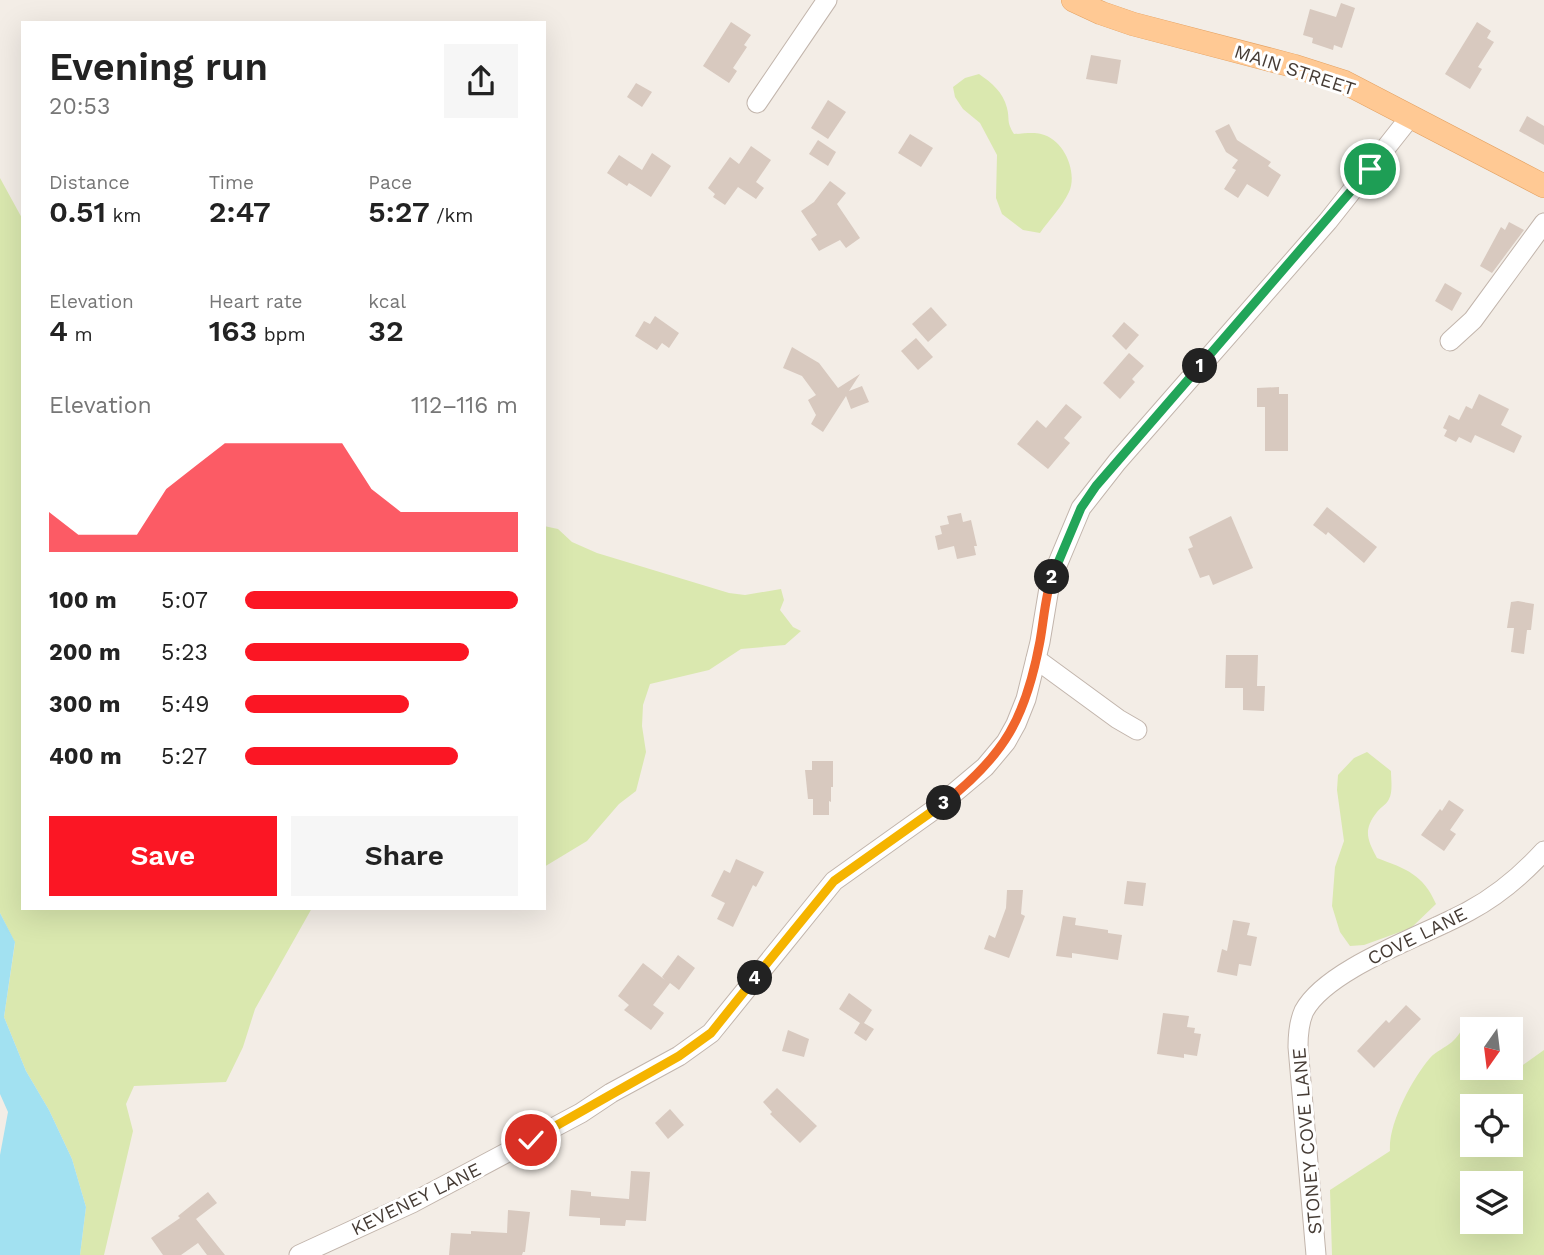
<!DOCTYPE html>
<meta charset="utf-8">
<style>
:root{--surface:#fff;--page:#f6f6f6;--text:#222;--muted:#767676;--accent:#fb1624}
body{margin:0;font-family:"Work Sans",sans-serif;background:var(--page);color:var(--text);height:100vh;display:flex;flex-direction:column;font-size:26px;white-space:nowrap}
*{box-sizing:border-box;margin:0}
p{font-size:23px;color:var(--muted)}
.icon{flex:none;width:38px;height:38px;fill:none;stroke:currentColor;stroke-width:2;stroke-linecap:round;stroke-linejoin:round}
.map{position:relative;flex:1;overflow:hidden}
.drawer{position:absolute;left:21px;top:21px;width:525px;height:889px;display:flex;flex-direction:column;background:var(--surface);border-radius:0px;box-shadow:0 7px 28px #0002}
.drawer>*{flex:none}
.needle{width:46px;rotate:194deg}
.buttons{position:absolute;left:1460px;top:1017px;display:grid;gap:14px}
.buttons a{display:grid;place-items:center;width:63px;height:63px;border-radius:0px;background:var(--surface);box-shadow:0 7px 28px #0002;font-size:35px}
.pin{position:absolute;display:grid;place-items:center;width:60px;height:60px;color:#fff;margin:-30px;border:4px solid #fff;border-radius:50%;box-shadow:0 2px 7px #0007}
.km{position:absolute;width:35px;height:35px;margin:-18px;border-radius:50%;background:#222;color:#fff;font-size:19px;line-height:35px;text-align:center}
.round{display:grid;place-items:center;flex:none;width:74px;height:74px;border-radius:0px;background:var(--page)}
.headline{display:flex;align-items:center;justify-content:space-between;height:119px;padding:0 28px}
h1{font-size:38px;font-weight:600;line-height:52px}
.stats{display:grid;grid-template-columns:repeat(3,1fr);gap:10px;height:119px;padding:7px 28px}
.stats div{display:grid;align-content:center}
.stats b{font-size:30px;font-weight:600}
.stats small{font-size:19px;font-weight:400}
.stats p{font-size:19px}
.chart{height:196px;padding:14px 28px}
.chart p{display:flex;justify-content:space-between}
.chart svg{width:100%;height:126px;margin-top:7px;fill:var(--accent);opacity:.7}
.button{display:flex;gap:14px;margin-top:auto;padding:14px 28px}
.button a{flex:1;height:80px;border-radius:0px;background:var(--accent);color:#fff;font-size:28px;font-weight:600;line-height:80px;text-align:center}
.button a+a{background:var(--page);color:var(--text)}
ul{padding:0 28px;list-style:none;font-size:23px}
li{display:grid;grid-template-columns:112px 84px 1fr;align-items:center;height:52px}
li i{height:18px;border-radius:9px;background:var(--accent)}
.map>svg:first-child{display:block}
.green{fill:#dae8af;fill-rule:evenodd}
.water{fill:#a2e1f1}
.building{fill:#d8c9bf}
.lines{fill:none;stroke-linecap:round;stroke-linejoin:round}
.minor-casing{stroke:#c2b5ac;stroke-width:21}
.major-casing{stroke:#e4a263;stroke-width:24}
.minor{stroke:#fff;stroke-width:19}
.major{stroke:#ffc994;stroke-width:23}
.split-1-casing{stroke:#fff;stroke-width:14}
.split-2-casing{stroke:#fff;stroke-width:14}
.split-3-casing{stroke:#fff;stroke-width:14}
.split-4-casing{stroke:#fff;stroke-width:14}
.split-5-casing{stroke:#fff;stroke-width:14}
.split-1{stroke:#22a559;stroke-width:9}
.split-2{stroke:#22a559;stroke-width:9}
.split-3{stroke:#f0652b;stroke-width:9}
.split-4{stroke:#f5b400;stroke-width:9}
.split-5{stroke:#f5b400;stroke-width:9}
.labels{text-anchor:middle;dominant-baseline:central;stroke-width:6;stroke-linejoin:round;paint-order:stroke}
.street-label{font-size:19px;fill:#463c35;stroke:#fff}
</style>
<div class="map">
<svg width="1544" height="1255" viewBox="0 0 1544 1255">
<rect width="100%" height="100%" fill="#f3ede6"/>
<!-- green -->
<g class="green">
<path d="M979,74C992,83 1003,92 1007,108C1010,120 1006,121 1014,134C1022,134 1033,132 1041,134C1064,139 1078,172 1069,192C1062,207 1049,220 1040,233L1023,230L1002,214L996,198L997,155L980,123L963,109L955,97L953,87L965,78Z"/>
<polygon points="0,178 23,220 23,908 312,908 255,1009 243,1047 226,1082 134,1086 126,1104 133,1131 104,1255 80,1255 86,1207 72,1159 49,1110 26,1071 4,1017 15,943 0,913"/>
<polygon points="544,526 558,529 572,542 597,553 729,593 745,595 781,589 784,600 780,610 793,627 801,631 785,645 741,649 709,670 650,684 643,705 642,726 646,752 636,791 619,804 587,841 544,867"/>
<path d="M1367,752L1391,771C1391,780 1393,791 1389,799C1387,804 1381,807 1377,812C1363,830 1367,839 1377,858C1406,869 1423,874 1436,904L1411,928L1364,945L1350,946L1340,932L1332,906L1335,867L1344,841L1337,790L1338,775L1354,758Z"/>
<path d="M1475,1021L1485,1029H1472V1068H1510V1060L1516,1070L1544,1050V1255H1332L1330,1190L1390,1151C1388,1124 1412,1079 1430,1058C1436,1051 1445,1048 1452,1042C1461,1034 1462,1025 1475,1021ZM1472,1106H1510V1144H1472ZM1472,1183H1510V1222H1472Z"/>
</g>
<!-- water -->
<polygon class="water" points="0,913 15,942 4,1017 26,1071 49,1110 72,1159 86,1207 80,1255 0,1255 0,1155 8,1112 0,1094"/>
<!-- building -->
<g class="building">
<polygon points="1341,3 1355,8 1342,48 1334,45 1333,50 1312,43 1313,38 1303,35 1310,9 1336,17"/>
<polygon points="731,22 751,35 744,45 747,47 733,68 737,71 729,83 703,66"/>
<polygon points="1477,22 1491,31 1487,38 1494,42 1478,67 1482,69 1470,89 1445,74"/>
<polygon points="1091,55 1121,60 1117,84 1086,79"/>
<polygon points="636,83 652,92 642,107 627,97"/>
<polygon points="828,100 846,112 828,139 811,128"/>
<polygon points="1527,116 1544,126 1544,145 1519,131"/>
<polygon points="1229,124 1237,140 1271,162 1268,166 1281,175 1268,197 1247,184 1238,198 1224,189 1236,170 1232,168 1238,160 1226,152 1215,131"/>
<polygon points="910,134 933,148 921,167 898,153"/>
<polygon points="818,140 836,152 828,166 809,154"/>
<polygon points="751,146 771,160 756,182 764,188 756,199 738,187 725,205 713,197 715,194 708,188 730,157 739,164"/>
<polygon points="652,153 671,166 651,197 629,183 627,186 607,173 619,155 642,170"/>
<polygon points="830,181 846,193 837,204 860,238 846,248 840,240 819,251 811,239 817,235 801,211 814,202"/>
<polygon points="1509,222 1524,230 1492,273 1480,266 1501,227 1505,230"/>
<polygon points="1445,283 1462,293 1452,311 1435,301"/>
<polygon points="931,307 947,325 928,342 912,324"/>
<polygon points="655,316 679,333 669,348 662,343 657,350 635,336 644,321 650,324"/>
<polygon points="1124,322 1139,335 1126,350 1112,336"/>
<polygon points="916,338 933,357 918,370 901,351"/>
<polygon points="792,347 819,363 838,388 860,374 849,391 862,386 869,402 851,409 846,396 823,432 811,424 816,415 808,400 816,395 802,376 783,368"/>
<polygon points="1129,353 1144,366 1132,379 1135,382 1120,399 1103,383"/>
<polygon points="1279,387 1279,394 1288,394 1288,451 1265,451 1265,407 1257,407 1257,388"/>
<polygon points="1479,394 1509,409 1501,425 1522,436 1514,453 1475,435 1471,443 1459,437 1456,442 1444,436 1447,430 1443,428 1449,415 1459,420 1466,406 1472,409"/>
<polygon points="1066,404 1082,417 1064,438 1070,443 1048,469 1017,444 1037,420 1046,428"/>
<polygon points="1327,507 1377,547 1364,563 1328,532 1326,535 1313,525"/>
<polygon points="961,513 963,522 971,520 977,546 974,546 976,555 957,559 954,546 938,550 935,536 942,534 940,526 949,524 947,516"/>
<polygon points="1231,516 1253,568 1213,585 1209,575 1200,578 1188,549 1193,547 1189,537"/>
<polygon points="1518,601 1534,604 1531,630 1527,630 1524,654 1511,652 1514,628 1507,628 1511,602"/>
<polygon points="1226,655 1258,655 1257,686 1265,686 1264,711 1243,710 1243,688 1225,688"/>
<polygon points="812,761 833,761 833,787 831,787 831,802 829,801 829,815 813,815 813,799 808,799 805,770 812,770"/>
<polygon points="1449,800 1464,810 1450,830 1456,834 1444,851 1421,835 1440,809 1442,811"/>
<polygon points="736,859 764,872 756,887 753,885 733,927 717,919 725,903 711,896 724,870 730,873"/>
<polygon points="1127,881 1146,883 1143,906 1124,904"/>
<polygon points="1007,890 1023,890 1021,914 1025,916 1009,958 984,949 989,935 995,938 1006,908"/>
<polygon points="1063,916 1076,918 1075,925 1108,930 1108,933 1122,935 1118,960 1072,953 1072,958 1056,956"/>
<polygon points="1233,920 1250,923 1247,935 1257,937 1251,966 1239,964 1237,976 1217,972 1222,949 1227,951"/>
<polygon points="678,955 695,968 679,990 670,983 653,1005 664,1013 651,1030 624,1010 629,1005 618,996 643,963 665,980 662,977"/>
<polygon points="849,993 872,1010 864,1023 874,1029 866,1041 854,1033 860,1023 839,1009"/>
<polygon points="1406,1005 1421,1019 1374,1068 1357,1051 1386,1020 1389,1023"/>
<polygon points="1163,1013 1189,1016 1187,1027 1195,1028 1194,1033 1201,1034 1197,1056 1184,1054 1184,1058 1157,1054"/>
<polygon points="788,1030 809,1039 804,1057 782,1051"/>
<polygon points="777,1088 817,1126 800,1143 770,1114 772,1112 763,1102"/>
<polygon points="670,1109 684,1125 668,1139 655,1123"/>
<polygon points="631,1171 650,1172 646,1221 626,1220 625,1226 600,1225 600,1218 569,1216 571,1190 591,1192 591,1196 629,1199"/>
<polygon points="208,1192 217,1203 196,1219 225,1255 207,1255 198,1243 181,1255 163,1255 151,1238 180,1218 178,1216"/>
<polygon points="508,1210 530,1212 525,1252 523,1252 522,1255 449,1255 451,1233 471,1234 471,1231 507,1233"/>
</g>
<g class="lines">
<defs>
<g id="minor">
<polyline points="757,103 827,0"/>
<polyline points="1450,341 1473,320 1544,223"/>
<polyline points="1036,659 1118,719 1137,730"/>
<polyline points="299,1255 412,1203 581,1113 611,1093 679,1056 711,1033 834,881 935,809 985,767 1006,742 1016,724 1026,699 1040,642 1050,582 1081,508 1117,462 1328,221 1411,116"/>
<path d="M1316,1255L1298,1047C1298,1035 1299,1022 1304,1011C1327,968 1426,935 1469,911C1497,896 1522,875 1544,851"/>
</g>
<polyline id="major" points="1073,0 1101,13 1133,24 1294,66 1344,82 1544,186"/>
</defs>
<!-- minor casing -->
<use href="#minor" class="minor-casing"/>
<!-- major casing -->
<use href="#major" class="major-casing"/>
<!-- minor -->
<use href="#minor" class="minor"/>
<!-- major -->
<use href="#major" class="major"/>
</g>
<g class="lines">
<defs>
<polyline id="split-1" points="1200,366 1370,169"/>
<polyline id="split-2" points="1052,577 1081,508 1096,486 1200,366"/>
<path id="split-3" d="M944,803C1005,755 1026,717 1040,641C1044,619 1045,597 1052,577"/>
<polyline id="split-4" points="755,978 834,881 944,803"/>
<polyline id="split-5" points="531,1140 679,1056 711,1033 755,978"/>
</defs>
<!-- split-1 casing -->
<use href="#split-1" class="split-1-casing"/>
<!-- split-2 casing -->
<use href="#split-2" class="split-2-casing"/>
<!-- split-3 casing -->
<use href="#split-3" class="split-3-casing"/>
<!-- split-4 casing -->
<use href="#split-4" class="split-4-casing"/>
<!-- split-5 casing -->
<use href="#split-5" class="split-5-casing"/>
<!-- split-1 -->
<use href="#split-1" class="split-1"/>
<!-- split-2 -->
<use href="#split-2" class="split-2"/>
<!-- split-3 -->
<use href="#split-3" class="split-3"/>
<!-- split-4 -->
<use href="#split-4" class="split-4"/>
<!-- split-5 -->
<use href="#split-5" class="split-5"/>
</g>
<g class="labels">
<!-- street labels -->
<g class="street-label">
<text transform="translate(1295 70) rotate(18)">MAIN STREET</text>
<text transform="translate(1417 936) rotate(-26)">COVE LANE</text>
<text transform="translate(1307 1141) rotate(-95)">STONEY COVE LANE</text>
<text transform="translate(416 1199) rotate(-26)">KEVENEY LANE</text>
</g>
</g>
</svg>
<div class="buttons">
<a><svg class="needle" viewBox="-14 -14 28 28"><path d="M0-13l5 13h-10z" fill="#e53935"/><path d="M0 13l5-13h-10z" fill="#767676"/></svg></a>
<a><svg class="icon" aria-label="locate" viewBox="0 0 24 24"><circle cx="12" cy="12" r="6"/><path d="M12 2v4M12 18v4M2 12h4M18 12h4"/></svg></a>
<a><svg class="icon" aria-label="layers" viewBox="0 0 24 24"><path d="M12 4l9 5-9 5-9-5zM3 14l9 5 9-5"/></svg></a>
</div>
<div class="pin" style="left:1370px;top:169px;background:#1e9e55"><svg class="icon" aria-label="arrive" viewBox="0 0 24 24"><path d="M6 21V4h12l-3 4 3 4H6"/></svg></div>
<div class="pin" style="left:531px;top:1140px;background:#d93025"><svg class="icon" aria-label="check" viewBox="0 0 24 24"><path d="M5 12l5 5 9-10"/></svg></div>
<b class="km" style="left:1200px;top:366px">1</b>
<b class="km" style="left:1052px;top:577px">2</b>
<b class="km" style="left:944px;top:803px">3</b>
<b class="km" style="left:755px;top:978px">4</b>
<section class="drawer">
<div class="headline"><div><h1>Evening run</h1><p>20:53</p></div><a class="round"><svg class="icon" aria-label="share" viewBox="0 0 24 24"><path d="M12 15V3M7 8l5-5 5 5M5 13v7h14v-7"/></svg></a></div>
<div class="stats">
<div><p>Distance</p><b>0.51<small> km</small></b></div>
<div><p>Time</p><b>2:47</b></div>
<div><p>Pace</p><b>5:27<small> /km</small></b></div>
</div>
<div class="stats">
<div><p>Elevation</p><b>4<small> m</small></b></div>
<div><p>Heart rate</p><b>163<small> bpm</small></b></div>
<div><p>kcal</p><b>32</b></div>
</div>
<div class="chart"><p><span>Elevation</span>112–116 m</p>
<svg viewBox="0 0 160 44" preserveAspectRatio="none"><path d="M0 44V30L10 38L20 38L30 38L40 22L50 14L60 6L70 6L80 6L90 6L100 6L110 22L120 30L130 30L140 30L150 30L160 30V44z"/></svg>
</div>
<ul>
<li><b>100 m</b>5:07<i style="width:100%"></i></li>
<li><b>200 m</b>5:23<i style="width:82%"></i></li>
<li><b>300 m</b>5:49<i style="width:60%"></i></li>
<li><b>400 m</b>5:27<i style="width:78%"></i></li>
</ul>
<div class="button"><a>Save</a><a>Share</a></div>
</section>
</div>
